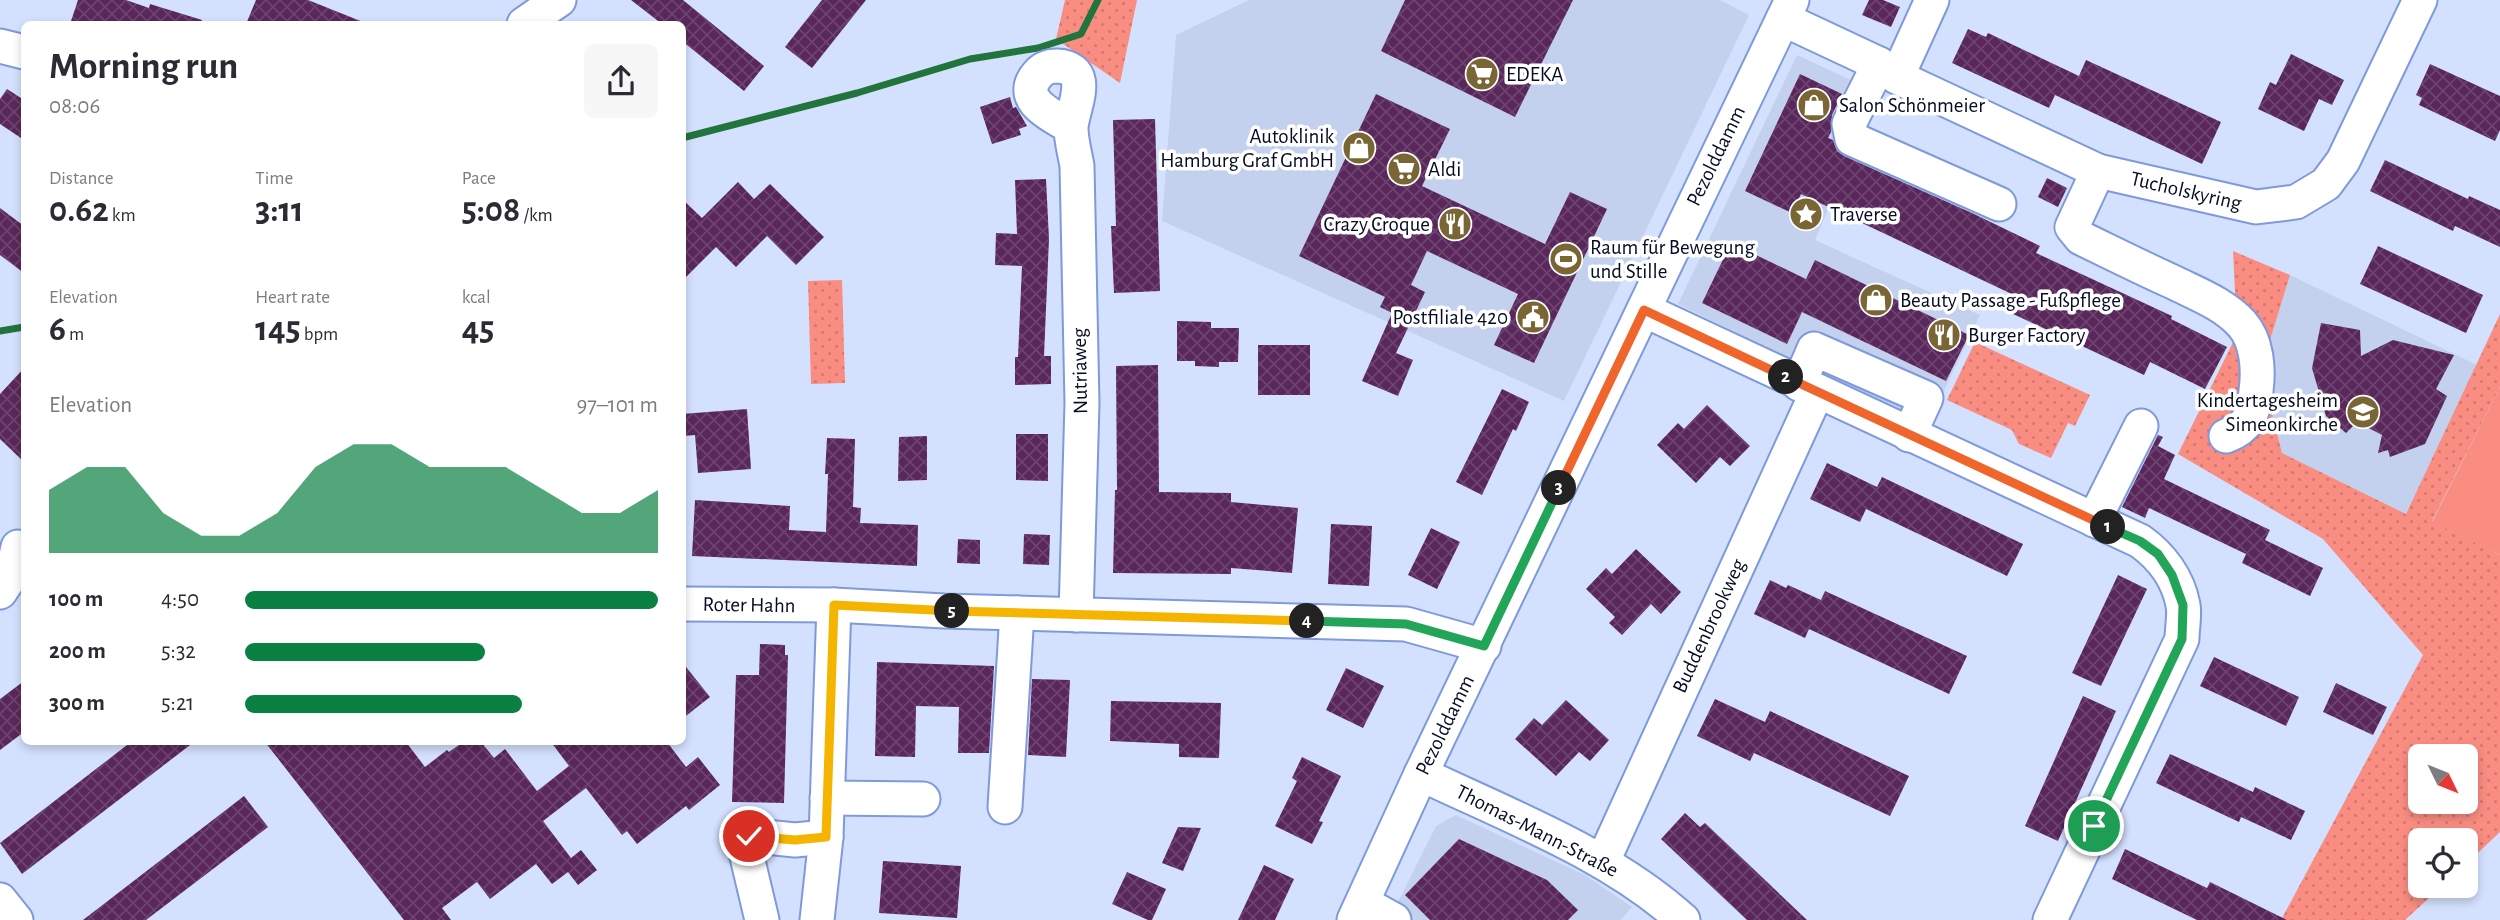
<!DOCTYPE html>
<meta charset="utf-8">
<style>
:root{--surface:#fff;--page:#f7f7f7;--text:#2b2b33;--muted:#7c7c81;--accent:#0b8043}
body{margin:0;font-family:"Alegreya Sans",sans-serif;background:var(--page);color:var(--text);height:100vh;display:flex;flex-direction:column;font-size:26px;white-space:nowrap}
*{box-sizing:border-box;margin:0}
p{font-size:23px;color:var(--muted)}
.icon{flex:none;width:38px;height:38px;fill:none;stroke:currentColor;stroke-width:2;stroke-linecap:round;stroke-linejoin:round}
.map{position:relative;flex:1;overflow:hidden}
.details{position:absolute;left:21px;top:21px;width:665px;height:724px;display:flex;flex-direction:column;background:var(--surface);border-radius:10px;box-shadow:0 4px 10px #0003}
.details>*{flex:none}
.needle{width:46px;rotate:133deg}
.buttons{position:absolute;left:2408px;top:744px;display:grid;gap:14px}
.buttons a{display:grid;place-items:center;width:70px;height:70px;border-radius:10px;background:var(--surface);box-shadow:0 4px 10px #0003;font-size:35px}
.pin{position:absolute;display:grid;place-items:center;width:60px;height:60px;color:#fff;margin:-30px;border:4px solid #fff;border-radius:50%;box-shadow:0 2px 7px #0007}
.km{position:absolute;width:35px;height:35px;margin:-18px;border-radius:50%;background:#222;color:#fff;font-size:19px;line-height:35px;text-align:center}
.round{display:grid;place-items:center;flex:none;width:74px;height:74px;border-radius:10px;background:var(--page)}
.summary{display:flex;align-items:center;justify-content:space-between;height:119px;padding:0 28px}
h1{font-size:38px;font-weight:700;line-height:52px}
.figures{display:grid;grid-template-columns:repeat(3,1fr);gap:10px;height:119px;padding:7px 28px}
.figures div{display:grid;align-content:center}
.figures b{font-size:35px;font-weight:700}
.figures small{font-size:19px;font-weight:400}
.figures p{font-size:19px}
.chart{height:196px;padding:14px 28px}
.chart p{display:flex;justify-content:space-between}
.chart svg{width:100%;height:126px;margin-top:7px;fill:var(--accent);opacity:.7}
ul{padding:0 28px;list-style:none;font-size:23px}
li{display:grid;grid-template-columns:112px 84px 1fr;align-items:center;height:52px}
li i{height:18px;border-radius:9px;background:var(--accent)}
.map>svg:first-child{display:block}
.built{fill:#c3d1ef}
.green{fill:url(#green-dots);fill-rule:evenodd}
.pitch{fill:#f98d82}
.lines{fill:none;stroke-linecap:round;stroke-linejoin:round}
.stream{stroke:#21753c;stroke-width:7}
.building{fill:url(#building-cross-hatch)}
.minor-casing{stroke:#7e99dc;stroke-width:37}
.minor{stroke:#fff;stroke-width:33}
.split-1-casing{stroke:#fff;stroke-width:14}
.split-2-casing{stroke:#fff;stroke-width:14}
.split-3-casing{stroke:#fff;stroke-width:14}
.split-4-casing{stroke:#fff;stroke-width:14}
.split-5-casing{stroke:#fff;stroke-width:14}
.split-6-casing{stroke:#fff;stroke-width:14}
.split-1{stroke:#22a559;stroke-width:9}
.split-2{stroke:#f0652b;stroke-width:9}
.split-3{stroke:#f0652b;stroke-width:9}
.split-4{stroke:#22a559;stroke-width:9}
.split-5{stroke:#f5b400;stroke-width:9}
.split-6{stroke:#f5b400;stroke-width:9}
.labels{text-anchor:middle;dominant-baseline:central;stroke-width:7;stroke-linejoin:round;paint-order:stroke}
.poi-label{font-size:21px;fill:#040b23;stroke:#fff;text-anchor:start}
.street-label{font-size:21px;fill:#040b23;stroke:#fff}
</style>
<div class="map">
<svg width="2500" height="920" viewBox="0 0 2500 920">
<defs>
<pattern id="green-dots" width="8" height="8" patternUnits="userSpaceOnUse" patternTransform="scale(1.75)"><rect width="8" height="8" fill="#f98d82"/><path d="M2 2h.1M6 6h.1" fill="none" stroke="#d47870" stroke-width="1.8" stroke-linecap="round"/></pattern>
<pattern id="building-cross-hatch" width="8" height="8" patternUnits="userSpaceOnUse" patternTransform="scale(1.75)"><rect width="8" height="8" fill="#5a275b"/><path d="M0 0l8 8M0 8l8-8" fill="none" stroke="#6c446f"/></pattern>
</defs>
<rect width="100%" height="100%" fill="#d4e1fe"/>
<!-- built -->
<g class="built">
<polygon points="1249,0 1720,0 1749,15 1564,401 1162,221 1176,35"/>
<polygon points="1797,55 1879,93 1815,240 1980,315 1927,426 1678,304"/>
<polygon points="2290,275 2477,365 2406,514 2282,453 2261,371"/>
<polygon points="1456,815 1585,875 1632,907 1621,920 1389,920 1436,826"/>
</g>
<!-- green -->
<g class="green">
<polygon points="1065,0 1137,0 1120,83 1056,39"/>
<path d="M2233,251L2290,275L2261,370L2282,453L2406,514L2500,314V387L2432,521L2500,555V832L2466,864V840H2420V886H2442L2405,920H2281L2423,655L2323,539L2178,454L2237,334ZM2420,756H2466V802H2420Z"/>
<polygon points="842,280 845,383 811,384 808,281"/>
<polygon points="1975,342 2090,395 2075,426 2068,423 2051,458 2019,444 2012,430 1947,400"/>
</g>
<!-- pitch -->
<polygon class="pitch" points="2500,387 2500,555 2432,522"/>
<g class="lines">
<!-- stream -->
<g class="stream">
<polyline points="682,138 857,93 970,59 1038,48 1081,34 1098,0"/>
<polyline points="0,331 24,327"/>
</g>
</g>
<!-- building -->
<g class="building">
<polygon points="78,0 126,0 149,8 150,4 202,20 201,24 70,24"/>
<polygon points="256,0 308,0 368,24 246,24"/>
<polygon points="631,0 683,0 764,66 744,91 682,41 682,24 662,24"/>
<polygon points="822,0 866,0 812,68 785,47"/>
<polygon points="1405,0 1573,0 1515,117 1381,51"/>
<polygon points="1869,0 1883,0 1900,7 1891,27 1862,15"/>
<polygon points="1968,29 1986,37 1988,33 2079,76 2086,60 2221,122 2202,164 2055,95 2049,108 1952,63"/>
<polygon points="2291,54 2344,80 2332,105 2319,99 2304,131 2258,109 2270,82 2276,85"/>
<polygon points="2430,64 2500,96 2500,130 2495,141 2419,105 2422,98 2416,95"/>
<polygon points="1800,74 1842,94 1832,115 1831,132 1828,138 1833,140 1837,151 1844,156 1972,213 2040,246 2036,253 2172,316 2171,319 2227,347 2205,389 2150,362 2144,375 2011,313 2018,297 1801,194 1792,213 1745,191"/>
<polygon points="7,89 24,100 24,140 0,124 0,99"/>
<polygon points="1376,94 1450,129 1422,186 1545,244 1570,192 1607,209 1534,363 1494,345 1518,294 1427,251 1411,285 1425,292 1396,353 1413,360 1398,396 1362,381 1392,313 1380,307 1385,297 1299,256"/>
<polygon points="1010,97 1013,108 1016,107 1027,126 1019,129 1021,135 992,144 980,107"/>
<polygon points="1155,119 1160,291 1114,293 1111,226 1116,226 1113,120"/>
<polygon points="2385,160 2468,199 2469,196 2500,210 2500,247 2455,226 2453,231 2370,191"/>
<polygon points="2047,178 2067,188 2058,207 2038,197"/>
<polygon points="1046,179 1049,239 1044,356 1051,356 1051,384 1015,385 1015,357 1018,357 1022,266 995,265 996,233 1017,234 1015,180"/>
<polygon points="738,182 754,199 770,184 824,237 796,265 767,236 736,267 716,247 682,281 682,199 702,218"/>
<polygon points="0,208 24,226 24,273 0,255"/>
<polygon points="1731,243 1806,279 1815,260 1969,335 1946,381 1802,312 1787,344 1702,303"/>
<polygon points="2378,246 2483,295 2466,333 2360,284"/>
<polygon points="1177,321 1211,322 1211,328 1239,328 1238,362 1219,362 1219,367 1195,366 1195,361 1177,361"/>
<polygon points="2321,323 2360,330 2361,356 2393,340 2454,355 2436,389 2447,396 2425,444 2390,457 2388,450 2378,453 2382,435 2357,422 2346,433 2326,416 2312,368"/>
<rect x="1258" y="345" width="52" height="50"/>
<polygon points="1158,365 1159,492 1231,493 1231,502 1298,508 1292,573 1231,568 1231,574 1113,573 1115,490 1117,490 1116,366"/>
<polygon points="24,368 24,462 0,439 0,394"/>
<polygon points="1502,389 1529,402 1516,431 1513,429 1482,495 1456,482"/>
<polygon points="1707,405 1750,446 1730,466 1720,457 1696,483 1657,445 1678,423 1684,429"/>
<polygon points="747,409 751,469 698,473 695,435 684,436 682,414"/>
<polygon points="1016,434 1048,434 1048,481 1016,480"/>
<polygon points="2158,435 2163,437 2158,446 2175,455 2164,479 2270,530 2265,540 2323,568 2310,596 2242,563 2246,554 2149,508 2145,518 2122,507"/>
<polygon points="927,436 927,480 898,481 899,437"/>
<polygon points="827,438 855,439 853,507 861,508 860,523 918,525 917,566 692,556 695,500 790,506 789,530 826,532 828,474 825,474"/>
<polygon points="1827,463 1877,487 1882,477 2023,544 2007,576 1866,509 1860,522 1810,499"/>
<polygon points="1331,524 1372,526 1369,586 1328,584"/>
<polygon points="1431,528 1460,542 1437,589 1408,575"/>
<polygon points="1024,534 1050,535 1049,565 1023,564"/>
<polygon points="958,539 980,540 980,564 957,563"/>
<polygon points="1636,549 1681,592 1661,614 1651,604 1622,635 1609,623 1615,617 1586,589 1606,568 1612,574"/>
<polygon points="2118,575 2147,589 2101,686 2072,673"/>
<polygon points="1770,580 1786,588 1788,585 1821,600 1825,591 1967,656 1949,694 1809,629 1805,638 1754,614"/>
<polygon points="760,644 785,645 785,655 788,655 784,803 732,802 736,675 759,675"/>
<polygon points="2214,657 2299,697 2286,726 2200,686"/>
<polygon points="682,662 710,697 682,719"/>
<polygon points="877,662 994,666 989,753 958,753 959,707 916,706 915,757 875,756"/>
<polygon points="1346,668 1384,686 1363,728 1326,710"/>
<polygon points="1032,679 1070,680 1066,757 1028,755"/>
<polygon points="24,681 24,732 0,750 0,699"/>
<polygon points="2336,683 2387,707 2373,735 2323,712"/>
<polygon points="2083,696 2116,711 2058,841 2025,826"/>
<polygon points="1715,699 1765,722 1770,711 1909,776 1890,816 1754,753 1750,761 1697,736"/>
<polygon points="1566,700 1609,740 1590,761 1579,752 1556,776 1515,739 1534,718 1542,725"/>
<polygon points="1111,701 1221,703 1219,758 1179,757 1179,744 1110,741"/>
<polygon points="131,742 194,742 22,874 0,843"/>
<polygon points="265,742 406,742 425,767 447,750 449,752 463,742 481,742 494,758 505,749 537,791 569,766 551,742 667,742 686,767 698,757 720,785 689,810 686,806 637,844 627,831 622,835 586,788 543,821 571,858 581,850 597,870 578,885 568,872 552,884 536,864 490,899 477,882 442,908 451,920 404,920"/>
<polygon points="2170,754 2253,792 2255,787 2305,811 2291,840 2241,817 2239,822 2156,783"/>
<polygon points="1302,757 1341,776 1319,821 1323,822 1312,844 1275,826 1297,781 1292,778"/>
<polygon points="244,796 268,827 146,920 83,920"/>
<polygon points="1685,813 1700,827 1705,823 1807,920 1747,920 1661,839"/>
<polygon points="1178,827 1201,828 1183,871 1162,863"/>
<polygon points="1459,839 1547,880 1578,910 1568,920 1430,920 1405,895"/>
<polygon points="2125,849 2207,888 2210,882 2287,920 2197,920 2112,879"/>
<polygon points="883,861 961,866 957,918 879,913"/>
<polygon points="1264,865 1294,879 1275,920 1238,920"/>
<polygon points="1127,872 1166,889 1152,920 1148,920 1112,904"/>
</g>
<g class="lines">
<defs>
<g id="minor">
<polyline points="1783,19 1879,64 1897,77 2098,171 2256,207 2296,202 2326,184 2343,161 2420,0"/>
<polyline points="524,24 559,0"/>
<polyline points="0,46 24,52"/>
<polyline points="1879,64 1849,124 1852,139 1999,204"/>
<polyline points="1897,77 1932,0"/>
<path d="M1071,127C1053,116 1015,100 1038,74C1043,68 1050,66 1057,66C1095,68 1072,108 1071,128C1071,140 1075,154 1077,166L1082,403L1076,615"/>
<path d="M2098,171L2072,227L2081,238C2112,253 2142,268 2173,282C2197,294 2224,304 2242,324C2257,341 2259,369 2256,391C2254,414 2248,428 2226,436"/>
<path d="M1644,310L2140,541C2161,556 2178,578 2183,605C2185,615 2182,628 2182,639L2050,920"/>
<polyline points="1799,384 1814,349 1926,398 1909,435"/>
<polyline points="2094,520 2141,426"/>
<polyline points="0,592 12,574 18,547"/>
<polyline points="682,604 834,605 944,611 1406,624 1484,646"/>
<path d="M1421,774C1509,816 1610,854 1683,920"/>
<polyline points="827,798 923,799"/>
<polyline points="1005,807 1017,613"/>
<polyline points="1603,861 1817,392"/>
<polyline points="0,900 16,920"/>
<polyline points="1363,903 1394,920"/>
<polyline points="762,920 744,844 745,838 755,836 795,840 826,837"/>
<polyline points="817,920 826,837 834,605"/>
<polyline points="1354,920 1421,774 1792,0"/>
</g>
</defs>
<!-- minor casing -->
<use href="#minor" class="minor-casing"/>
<!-- minor -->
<use href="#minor" class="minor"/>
</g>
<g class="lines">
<defs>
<polyline id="split-1" points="2094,826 2182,639 2183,605 2172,575 2158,554 2140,541 2108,527"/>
<polyline id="split-2" points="1786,377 2108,527"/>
<polyline id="split-3" points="1559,488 1644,310 1786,377"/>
<polyline id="split-4" points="1307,621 1406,624 1484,646 1559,488"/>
<polyline id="split-5" points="952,611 1307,621"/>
<polyline id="split-6" points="749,836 795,840 826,837 834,605 952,611"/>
</defs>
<!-- split-1 casing -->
<use href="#split-1" class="split-1-casing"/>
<!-- split-2 casing -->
<use href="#split-2" class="split-2-casing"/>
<!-- split-3 casing -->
<use href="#split-3" class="split-3-casing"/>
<!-- split-4 casing -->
<use href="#split-4" class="split-4-casing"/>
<!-- split-5 casing -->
<use href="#split-5" class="split-5-casing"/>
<!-- split-6 casing -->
<use href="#split-6" class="split-6-casing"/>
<!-- split-1 -->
<use href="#split-1" class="split-1"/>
<!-- split-2 -->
<use href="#split-2" class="split-2"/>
<!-- split-3 -->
<use href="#split-3" class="split-3"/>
<!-- split-4 -->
<use href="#split-4" class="split-4"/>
<!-- split-5 -->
<use href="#split-5" class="split-5"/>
<!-- split-6 -->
<use href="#split-6" class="split-6"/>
</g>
<!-- icons -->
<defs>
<symbol id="supermarket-disc" viewBox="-11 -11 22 22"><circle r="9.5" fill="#7a6534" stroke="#fff"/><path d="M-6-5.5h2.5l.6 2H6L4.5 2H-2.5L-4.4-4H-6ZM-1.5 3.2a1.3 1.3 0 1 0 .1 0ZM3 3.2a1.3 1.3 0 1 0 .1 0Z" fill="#fff"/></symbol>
<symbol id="shop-disc" viewBox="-11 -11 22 22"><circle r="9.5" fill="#7a6534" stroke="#fff"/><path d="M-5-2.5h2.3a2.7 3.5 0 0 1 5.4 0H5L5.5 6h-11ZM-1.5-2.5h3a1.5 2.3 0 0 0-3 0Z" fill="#fff"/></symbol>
<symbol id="sight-disc" viewBox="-11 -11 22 22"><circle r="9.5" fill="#7a6534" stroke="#fff"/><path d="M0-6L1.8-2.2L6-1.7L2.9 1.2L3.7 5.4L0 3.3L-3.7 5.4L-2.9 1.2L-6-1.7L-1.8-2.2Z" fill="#fff"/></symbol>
<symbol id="restaurant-disc" viewBox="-11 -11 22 22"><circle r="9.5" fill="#7a6534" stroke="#fff"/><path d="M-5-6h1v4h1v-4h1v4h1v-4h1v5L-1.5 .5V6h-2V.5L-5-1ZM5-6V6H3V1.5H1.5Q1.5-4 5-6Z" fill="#fff"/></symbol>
<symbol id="stadium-disc" viewBox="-11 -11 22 22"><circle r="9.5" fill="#7a6534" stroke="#fff"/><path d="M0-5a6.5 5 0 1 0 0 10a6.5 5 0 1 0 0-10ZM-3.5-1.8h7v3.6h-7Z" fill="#fff"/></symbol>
<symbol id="civic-disc" viewBox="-11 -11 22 22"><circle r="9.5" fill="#7a6534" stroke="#fff"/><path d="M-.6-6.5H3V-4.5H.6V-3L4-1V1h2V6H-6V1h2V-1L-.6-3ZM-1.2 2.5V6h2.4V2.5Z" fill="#fff"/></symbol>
<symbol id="school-disc" viewBox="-11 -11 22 22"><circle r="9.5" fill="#7a6534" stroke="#fff"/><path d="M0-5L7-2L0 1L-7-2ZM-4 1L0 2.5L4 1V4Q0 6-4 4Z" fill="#fff"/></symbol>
</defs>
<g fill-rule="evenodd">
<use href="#supermarket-disc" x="1463" y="55" width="38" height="38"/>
<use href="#shop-disc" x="1795" y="86" width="38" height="38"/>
<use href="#shop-disc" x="1340" y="129" width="38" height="38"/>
<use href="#supermarket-disc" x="1385" y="150" width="38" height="38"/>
<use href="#sight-disc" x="1787" y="195" width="38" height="38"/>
<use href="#restaurant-disc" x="1436" y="205" width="38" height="38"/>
<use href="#stadium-disc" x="1547" y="240" width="38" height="38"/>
<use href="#shop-disc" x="1857" y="281" width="38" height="38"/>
<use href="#civic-disc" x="1514" y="298" width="38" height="38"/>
<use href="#restaurant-disc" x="1925" y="316" width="38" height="38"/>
<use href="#school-disc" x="2344" y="393" width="38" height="38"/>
</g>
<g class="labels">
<!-- poi labels -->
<g class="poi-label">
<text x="1506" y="74">EDEKA</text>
<text x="1839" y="105">Salon Schönmeier</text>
<text x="1334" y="136" text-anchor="end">Autoklinik<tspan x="1334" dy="24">Hamburg Graf GmbH</tspan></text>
<text x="1428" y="169">Aldi</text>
<text x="1830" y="214">Traverse</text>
<text x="1430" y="224" text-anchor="end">Crazy Croque</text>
<text x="1590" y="247">Raum für Bewegung<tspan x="1590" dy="24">und Stille</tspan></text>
<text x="1900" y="300">Beauty Passage - Fußpflege</text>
<text x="1508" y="317" text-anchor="end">Postfiliale 420</text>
<text x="1968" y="335">Burger Factory</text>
<text x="2338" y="400" text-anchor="end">Kindertagesheim<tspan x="2338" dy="24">Simeonkirche</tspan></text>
</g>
<!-- street labels -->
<g class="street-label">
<text transform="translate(1716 156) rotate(-64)">Pezolddamm</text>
<text transform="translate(2186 191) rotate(13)">Tucholskyring</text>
<text transform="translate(1080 371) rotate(-91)">Nutriaweg</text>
<text transform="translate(749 605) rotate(1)">Roter Hahn</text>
<text transform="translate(1709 626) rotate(-65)">Buddenbrookweg</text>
<text transform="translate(1445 725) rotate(-64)">Pezolddamm</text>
<text transform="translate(1537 831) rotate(27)">Thomas-Mann-Straße</text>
</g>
</g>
</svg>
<div class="buttons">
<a><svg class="needle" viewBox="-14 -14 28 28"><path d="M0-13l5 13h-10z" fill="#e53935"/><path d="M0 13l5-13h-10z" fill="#7c7c81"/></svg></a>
<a><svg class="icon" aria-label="locate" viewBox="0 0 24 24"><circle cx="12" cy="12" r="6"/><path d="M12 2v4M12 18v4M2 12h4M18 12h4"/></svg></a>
</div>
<div class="pin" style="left:2094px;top:826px;background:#1e9e55"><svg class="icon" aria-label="arrive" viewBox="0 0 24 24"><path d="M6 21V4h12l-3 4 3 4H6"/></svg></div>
<div class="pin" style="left:749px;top:836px;background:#d93025"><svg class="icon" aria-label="check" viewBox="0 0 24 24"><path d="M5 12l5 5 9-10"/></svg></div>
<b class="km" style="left:2108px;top:527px">1</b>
<b class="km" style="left:1786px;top:377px">2</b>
<b class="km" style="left:1559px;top:488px">3</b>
<b class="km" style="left:1307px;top:621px">4</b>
<b class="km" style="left:952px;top:611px">5</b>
<section class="details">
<div class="summary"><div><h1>Morning run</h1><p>08:06</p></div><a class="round"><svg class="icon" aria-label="share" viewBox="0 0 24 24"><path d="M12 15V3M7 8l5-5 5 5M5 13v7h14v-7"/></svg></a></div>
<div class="figures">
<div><p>Distance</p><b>0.62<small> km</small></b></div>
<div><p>Time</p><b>3:11</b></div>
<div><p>Pace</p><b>5:08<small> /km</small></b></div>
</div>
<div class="figures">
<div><p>Elevation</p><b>6<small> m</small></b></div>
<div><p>Heart rate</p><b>145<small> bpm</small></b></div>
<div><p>kcal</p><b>45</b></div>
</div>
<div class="chart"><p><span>Elevation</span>97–101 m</p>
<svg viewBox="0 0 160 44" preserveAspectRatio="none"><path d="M0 44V22L10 14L20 14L30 30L40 38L50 38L60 30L70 14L80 6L90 6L100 14L110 14L120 14L130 22L140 30L150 30L160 22V44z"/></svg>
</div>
<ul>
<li><b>100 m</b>4:50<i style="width:100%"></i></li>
<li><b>200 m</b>5:32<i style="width:58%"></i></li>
<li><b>300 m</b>5:21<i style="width:67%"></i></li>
</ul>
</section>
</div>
